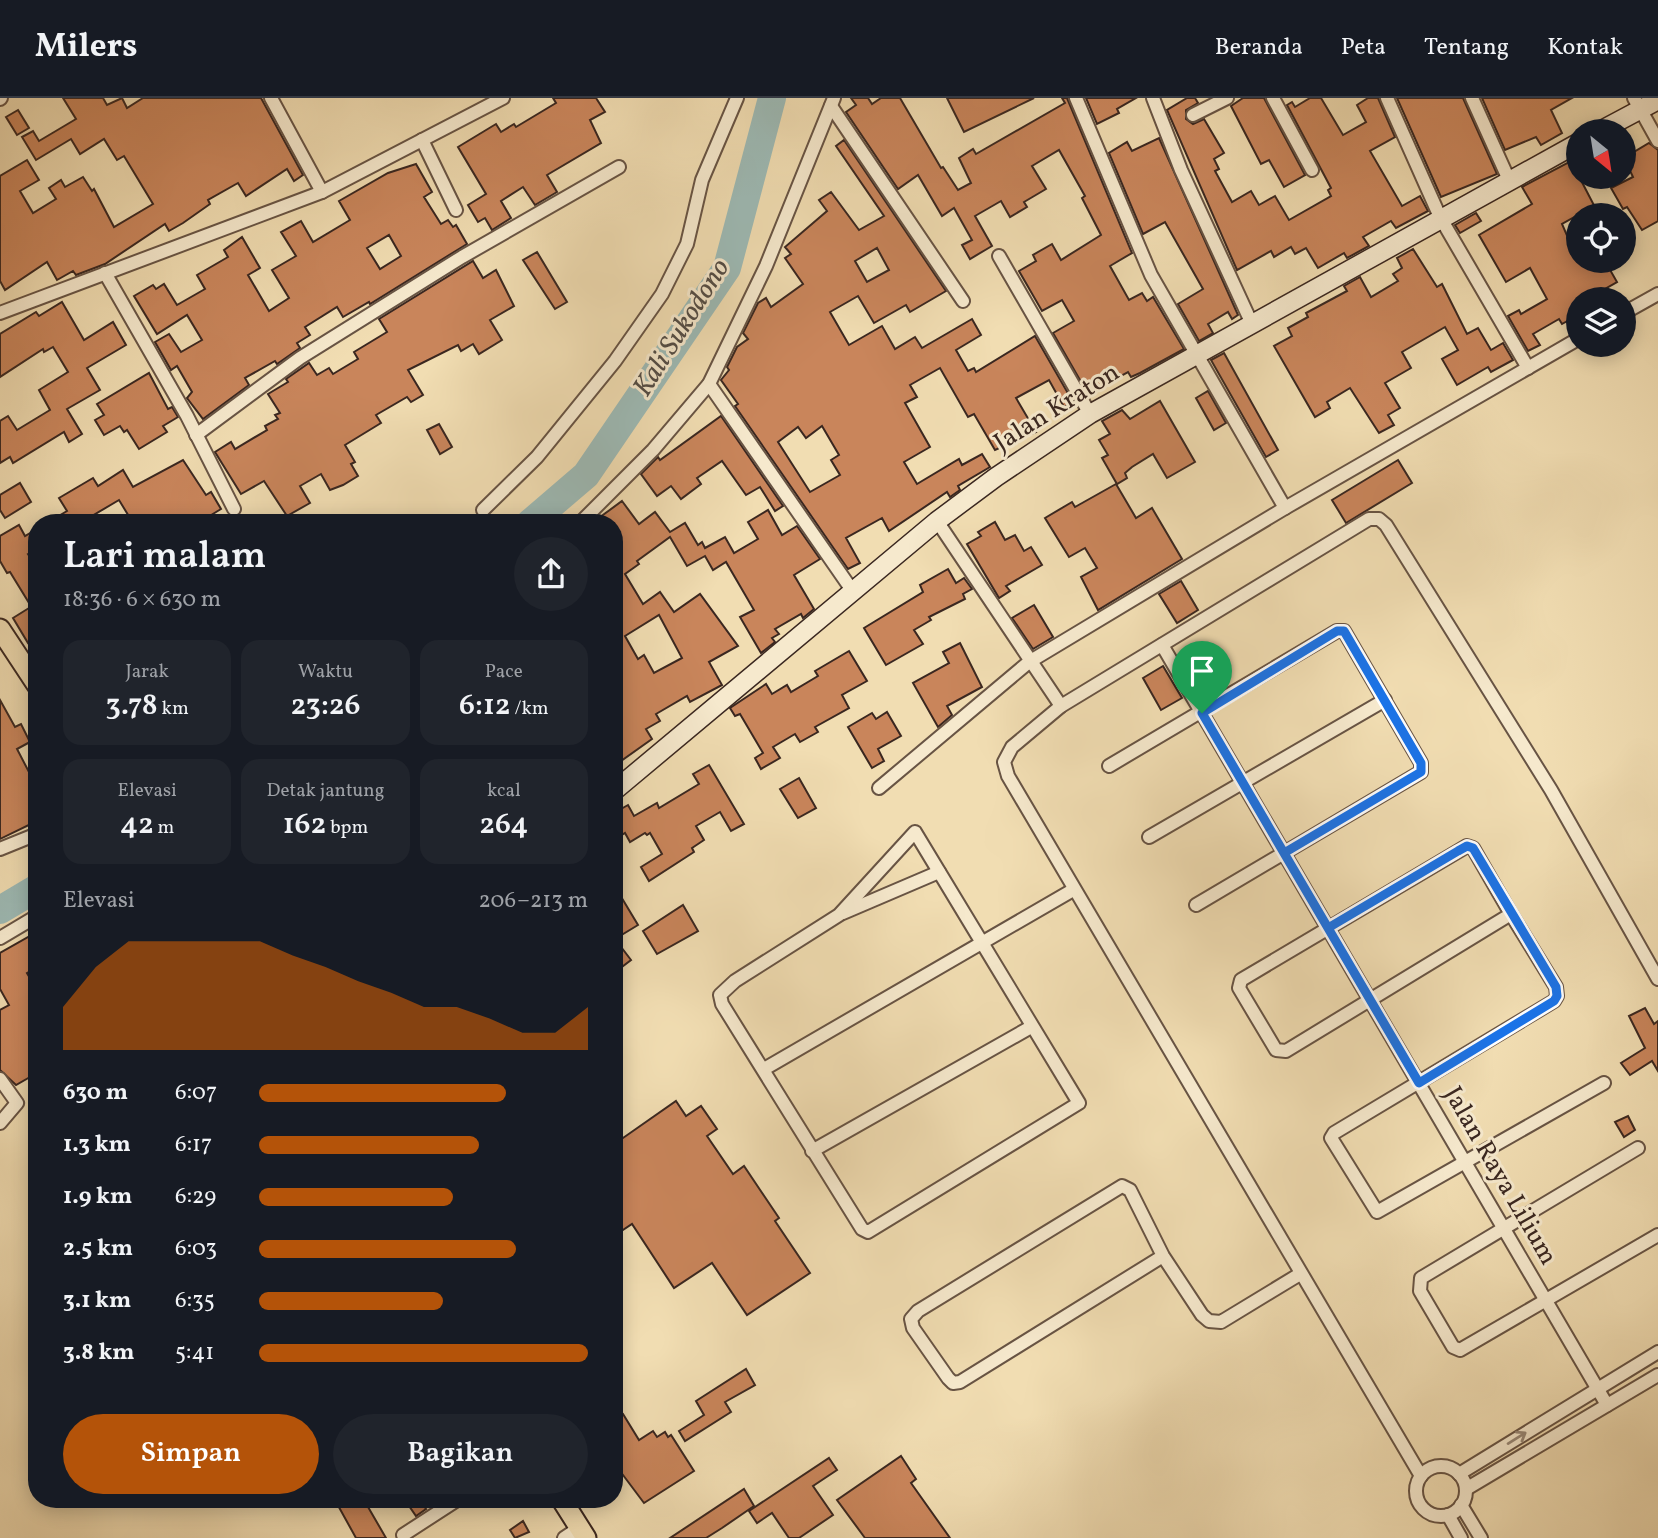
<!DOCTYPE html>
<html lang="id">
<meta charset="utf-8">
<style>
:root{--surface:#171b24;--page:#20242c;--text:#f1f3f6;--muted:#9ea1a6;--line:#363941;--accent:#b45309}
body{margin:0;font-family:Vollkorn,serif;background:var(--page);color:var(--text);height:100vh;display:flex;flex-direction:column;font-size:26px;white-space:nowrap}
*{box-sizing:border-box;margin:0}
p{font-size:23px;color:var(--muted)}
.icon{flex:none;width:38px;height:38px;fill:none;stroke:currentColor;stroke-width:2;stroke-linecap:round;stroke-linejoin:round}
.map{position:relative;flex:1;overflow:hidden}
.side{position:absolute;left:28px;top:416px;width:595px;height:994px;display:flex;flex-direction:column;background:var(--surface);border-radius:28px;box-shadow:0 4px 18px #0003}
.side>*{flex:none}
.needle{width:46px;rotate:150deg}
.controls{position:absolute;left:1566px;top:21px;display:grid;gap:14px}
.controls a{display:grid;place-items:center;width:70px;height:70px;border-radius:50%;background:var(--surface);box-shadow:0 4px 18px #0003;font-size:35px}
.pin{position:absolute;display:grid;place-items:center;width:60px;height:60px;color:#fff;margin:-72px -30px;border-radius:50% 50% 50% 0;rotate:-45deg;box-shadow:0 0 7px #0007}
.pin .icon{rotate:45deg}
.round{display:grid;place-items:center;flex:none;width:74px;height:74px;border-radius:37px;background:var(--page)}
.head{display:flex;align-items:center;justify-content:space-between;height:119px;padding:0 35px}
h1{font-size:38px;font-weight:600;line-height:52px}
.metrics{display:grid;grid-template-columns:repeat(3,1fr);gap:10px;height:119px;padding:7px 35px}
.metrics div{display:grid;align-content:center;border-radius:18px;background:var(--page);text-align:center}
.metrics b{font-size:30px;font-weight:600}
.metrics small{font-size:19px;font-weight:400}
.metrics p{font-size:19px}
.chart{height:196px;padding:14px 35px}
.chart p{display:flex;justify-content:space-between}
.chart svg{width:100%;height:126px;margin-top:7px;fill:var(--accent);opacity:.7}
.cta{display:flex;gap:14px;margin-top:auto;padding:14px 35px}
.cta a{flex:1;height:80px;border-radius:42px;background:var(--accent);color:#fff;font-size:28px;font-weight:600;line-height:80px;text-align:center}
.cta a+a{background:var(--page);color:var(--text)}
ul{padding:0 35px;list-style:none;font-size:23px}
li{display:grid;grid-template-columns:112px 84px 1fr;align-items:center;height:52px}
li i{height:18px;border-radius:9px;background:var(--accent)}
header{display:flex;align-items:center;gap:42px;box-sizing:border-box;height:98px;padding:0 35px;background:var(--surface);border-bottom:2px solid var(--line)}
header strong{font-size:33px}
nav{display:flex;gap:38px;margin-inline-start:auto;font-size:24px}
.map>svg:first-child{display:block}
.lines{fill:none;stroke-linecap:round;stroke-linejoin:round}
.river{stroke:#9dbab5;stroke-width:28}
.building{fill:#c9855b;stroke:#3a2720;stroke-width:2;fill-rule:evenodd}
.street-casing{stroke:#685444;stroke-width:16}
.secondary-casing{stroke:#3a2720;stroke-width:21}
.primary-casing{stroke:#3a2720;stroke-width:23}
.street{stroke:#f6e9cd;stroke-width:12}
.secondary{stroke:#f6e9cd;stroke-width:18}
.primary{stroke:#f1ddb2;stroke-width:19}
.oneway{stroke:#988876}
.route-casing{stroke:#fff;stroke-width:14}
.route{stroke:#1a73e8;stroke-width:9}
.labels{text-anchor:middle;dominant-baseline:central;stroke-width:6;stroke-linejoin:round;paint-order:stroke}
.street-label{font-size:26px;fill:#3a2720;stroke:#f6e9cd}
.water-label{font-size:28px;font-style:italic;fill:#534c45;stroke:#f6e9cd}
</style>
<header>
<strong>Milers</strong>
<nav><a>Beranda</a><a>Peta</a><a>Tentang</a><a>Kontak</a></nav>
</header>
<div class="map">
<svg width="1658" height="1440" viewBox="0 0 1658 1440">
<rect width="100%" height="100%" fill="#f1ddb2"/>
<filter id="stains"><feTurbulence type="fractalNoise" baseFrequency=".00286" numOctaves="4"/><feColorMatrix values="0 0 0 0 .2 0 0 0 0 .09 0 0 0 0 .02 0 0 0 .5 -.17"/></filter>
<radialGradient id="worn" r=".72"><stop offset=".6" stop-color="#630" stop-opacity="0"/><stop offset="1" stop-color="#630" stop-opacity=".3"/></radialGradient>
<g class="lines">
<!-- river -->
<g class="river">
<polyline points="530,425 586,377 727,170 772,0"/>
<polyline points="0,812 37,790"/>
</g>
</g>
<!-- building -->
<g class="building">
<polygon points="63,0 103,0 107,7 122,0 127,10 143,0 261,0 303,77 294,83 287,71 246,98 238,85 208,102 210,106 183,125 169,133 165,126 105,166 76,177 73,173 57,182 47,164 5,192 0,183 0,78 27,62 39,82 20,93 33,115 56,101 49,90 61,82 65,89 83,79 92,93 94,91 114,129 153,106 124,58 117,62 104,41 80,56 71,41 36,62 22,39 33,33 39,43 76,21"/>
<polygon points="553,0 596,0 605,14 590,22 601,45 547,77 557,94 535,107 523,89 501,103 511,120 492,132 485,120 478,124 468,107 486,96 458,49 496,26 501,34 514,26 516,29 556,5"/>
<polygon points="851,0 868,0 872,6 881,0 900,0 941,70 943,69 958,92 971,85 959,60 973,51 976,56 1065,5 1062,0 1067,0 1132,155 1110,168 1129,202 1142,195 1147,203 1153,199 1184,251 1140,275 1131,279 1128,274 1088,296 1053,235 1074,223 1062,202 1042,213 1019,173 1036,163 1033,157 1052,146 1061,162 1101,137 1082,100 1085,98 1059,52 1032,68 1046,91 1024,104 1027,109 1010,119 1001,103 975,118 992,148 970,161 962,147 972,142 954,110 942,118 918,77 898,91 846,14 856,7"/>
<polygon points="947,0 1034,0 964,34"/>
<polygon points="1086,0 1136,0 1117,11 1119,15 1097,26"/>
<polygon points="1187,0 1195,0 1198,5 1186,12 1186,21 1193,26 1204,21 1224,55 1214,61 1219,71 1215,73 1232,104 1251,93 1259,107 1275,98 1289,122 1331,98 1328,92 1331,90 1287,7 1292,4 1295,9 1310,0 1321,0 1343,37 1366,24 1357,7 1368,0 1378,0 1395,39 1370,53 1402,108 1420,98 1428,113 1396,130 1391,123 1363,139 1369,148 1347,160 1344,155 1318,170 1306,150 1295,156 1291,149 1274,159 1271,153 1237,172 1167,12"/>
<polygon points="1243,0 1264,0 1305,77 1284,89 1269,62 1261,66 1231,8"/>
<polygon points="1397,0 1463,0 1497,76 1441,99"/>
<polygon points="1482,0 1572,0 1551,12 1562,35 1541,47 1536,39 1505,52"/>
<polygon points="18,12 29,30 17,37 6,19"/>
<polygon points="1159,40 1238,217 1232,221 1228,214 1208,226 1213,235 1199,243 1178,206 1203,191 1165,124 1143,136 1109,55 1127,44 1132,53"/>
<path d="M844,42L946,193L910,214L906,207L874,225L858,198L830,214L849,247L882,228L895,251L915,239L922,250L972,221L981,237L956,252L968,273L974,270L976,274L1035,238L1073,304L1064,309L1049,282L1016,300L1036,334L995,352L974,316L968,319L940,270L910,287L917,299L905,305L930,349L904,364L917,386L959,361L962,367L982,356L990,369L958,388L960,392L950,399L947,394L889,433L882,420L846,440L860,465L848,471L735,308L738,306L721,282L729,272L727,269L737,249L748,241L743,235L758,205L766,200L771,209L803,186L785,160L791,156L785,149L827,113L819,102L831,94L859,132L884,118L836,48ZM877,150L889,172L867,184L855,163ZM822,328L839,357L831,362L840,377L810,394L778,344L798,329L806,340Z"/>
<polygon points="1649,45 1658,52 1658,123 1642,132 1627,109 1623,111 1611,90 1633,79 1624,60"/>
<polygon points="1571,63 1599,117 1578,117 1562,126 1578,163 1605,163 1617,184 1587,201 1578,201 1578,217 1562,226 1559,221 1533,236 1540,247 1528,253 1508,218 1519,212 1521,216 1547,201 1530,170 1506,184 1479,137 1532,106 1522,89"/>
<path d="M416,66L432,94L424,99L441,126L448,122L453,129L456,127L467,146L370,206L369,204L343,219L337,209L305,229L310,237L297,245L300,250L277,266L275,263L245,280L249,287L203,321L187,300L192,294L177,268L171,272L155,244L169,236L181,254L202,242L187,217L157,236L134,198L153,187L156,191L164,186L177,207L205,191L197,177L228,159L224,152L242,139L260,170L248,177L269,213L289,200L272,172L296,158L281,134L301,123L313,144L350,122L339,103L388,75ZM389,137L401,158L380,171L367,150Z"/>
<polygon points="1476,115 1481,123 1460,135 1455,127"/>
<polygon points="1413,151 1437,189 1442,186 1467,236 1478,230 1491,252 1503,245 1513,262 1491,274 1488,269 1457,287 1442,261 1458,252 1445,229 1402,254 1411,270 1385,285 1400,310 1388,317 1394,327 1379,335 1350,290 1327,304 1330,310 1315,319 1274,248 1292,238 1288,230 1308,219 1306,215 1347,193 1344,188 1360,179 1371,199 1398,183 1393,176 1402,170 1397,160"/>
<polygon points="537,154 567,204 555,211 523,162"/>
<polygon points="473,163 483,180 496,172 514,208 490,222 502,242 479,256 473,246 461,253 458,247 408,272 423,297 411,304 407,299 376,317 381,325 345,347 355,364 351,366 358,378 343,387 330,392 321,376 300,388 310,405 287,418 264,383 241,396 215,354 231,344 235,351 267,332 265,328 278,321 275,317 280,315 268,296 288,284 286,281 309,265 317,277 329,270 333,276 358,261 354,254 387,234 379,221"/>
<polygon points="62,204 84,242 113,224 126,247 87,270 100,292 67,311 82,336 69,344 64,334 13,365 10,359 0,365 0,323 8,318 17,332 50,312 39,292 68,274 53,249 44,254 43,251 0,279 0,236 36,214 39,218"/>
<polygon points="1224,255 1278,352 1266,359 1211,262"/>
<polygon points="149,275 168,311 172,309 178,319 163,328 167,334 139,351 127,332 124,334 120,328 104,337 95,322 104,317 97,306"/>
<polygon points="1208,293 1226,325 1214,332 1196,300"/>
<polygon points="1160,303 1195,364 1167,380 1153,356 1132,369 1125,375 1127,380 1117,386 1102,360 1108,357 1099,342 1110,336 1102,323 1122,312 1130,321"/>
<polygon points="721,318 783,408 775,413 760,389 746,397 722,363 697,380 701,386 681,401 671,388 657,398 641,376 658,359 660,362"/>
<polygon points="439,326 452,349 440,356 427,332"/>
<polygon points="183,362 206,397 211,394 221,411 198,425 133,425 119,402 80,425 47,425 67,413 59,400 93,380 98,388 123,372 133,389"/>
<polygon points="1398,362 1412,385 1346,425 1332,402"/>
<polygon points="20,385 31,404 5,420 0,412 0,397"/>
<polygon points="1116,386 1136,420 1152,410 1182,461 1098,512 1081,479 1097,470 1085,450 1069,459 1045,420 1072,404 1075,409"/>
<path d="M622,403L639,426L655,414L670,434L685,425L698,447L702,444L705,450L725,439L734,455L758,441L748,424L768,412L782,437L797,428L820,461L794,477L814,511L803,520L801,516L775,531L779,536L772,540L775,544L761,555L740,519L754,512L726,464L713,472L705,458L687,468L670,439L637,463L639,466L625,476L643,506L660,494L674,514L700,496L738,548L709,564L722,587L690,604L687,598L656,616L660,623L646,631L652,641L614,668V425H592ZM659,517L682,560L654,575L644,557L638,561L625,538Z"/>
<polygon points="995,424 1005,442 1015,437 1024,453 1031,449 1042,467 1006,488 1010,493 999,500 967,446 981,438 978,434"/>
<polygon points="19,427 25,438 37,431 37,451 28,456 37,470 37,518 10,474 7,475 0,463 0,438"/>
<polygon points="948,471 956,485 964,480 972,491 963,496 965,501 929,519 931,522 914,532 923,546 886,567 864,530 923,494 920,487"/>
<polygon points="1181,483 1198,512 1177,525 1159,496"/>
<polygon points="1034,507 1053,539 1033,551 1012,520"/>
<polygon points="29,510 37,522 37,539 28,545 13,520"/>
<polygon points="960,545 982,589 947,608 952,617 938,629 913,585 949,565 943,554"/>
<polygon points="849,553 867,583 842,597 849,610 815,629 818,634 800,644 795,636 773,649 780,660 761,671 755,660 763,655 740,616 735,618 730,610 766,586 772,596 787,587 791,594 818,578 815,573"/>
<polygon points="1163,568 1182,600 1161,612 1143,580"/>
<polygon points="0,602 15,629 21,626 30,644 17,651 30,676 37,673 37,723 0,741"/>
<polygon points="887,614 901,638 878,651 884,663 872,670 848,629 872,615 876,621"/>
<polygon points="709,667 744,726 731,733 720,714 696,728 704,742 692,750 694,754 649,783 641,769 662,756 650,735 647,737 645,735 630,744 625,735 614,742 614,715 628,707 634,718 657,705 659,710 699,686 693,676"/>
<polygon points="799,680 816,710 798,720 780,691"/>
<polygon points="614,787 638,827 615,841 631,862 614,875"/>
<polygon points="683,807 698,833 657,856 643,833"/>
<polygon points="37,834 37,869 27,875 37,892 37,975 16,987 0,972 0,912 9,907 0,891 0,855"/>
<polygon points="1645,910 1654,926 1658,923 1658,973 1652,963 1630,977 1621,965 1645,950 1629,918"/>
<polygon points="676,1003 686,1018 701,1008 717,1031 707,1038 733,1076 744,1068 779,1120 775,1123 810,1175 747,1217 712,1165 674,1190 632,1126 614,1138 614,1028 623,1040"/>
<polygon points="1628,1018 1635,1032 1624,1039 1615,1024"/>
<polygon points="746,1271 755,1287 725,1304 731,1314 685,1343 679,1333 704,1317 696,1303"/>
<polygon points="623,1316 639,1342 653,1333 657,1339 665,1334 668,1339 671,1337 694,1373 644,1405 614,1365 614,1321"/>
<polygon points="901,1358 916,1381 911,1385 950,1440 865,1440 837,1402"/>
<polygon points="829,1360 837,1372 813,1388 833,1417 799,1440 789,1440 772,1415 757,1425 749,1413"/>
<polygon points="744,1391 754,1408 722,1430 706,1440 670,1440"/>
<polygon points="335,1402 364,1402 386,1440 356,1440"/>
<polygon points="405,1402 420,1402 426,1411 416,1418"/>
<polygon points="523,1423 529,1434 515,1440 510,1432"/>
</g>
<g class="lines">
<defs>
<g id="street">
<polyline points="271,0 322,94"/>
<polyline points="1076,0 1151,177 1285,410"/>
<polyline points="1153,0 1181,72 1252,226"/>
<polyline points="1273,0 1312,72"/>
<polyline points="1387,0 1440,119 1528,270"/>
<polyline points="1472,0 1509,82"/>
<polyline points="1634,0 1658,43"/>
<polyline points="0,1 1,0"/>
<polyline points="831,8 963,203"/>
<polyline points="1193,17 1227,0"/>
<polyline points="422,42 456,112"/>
<polyline points="999,158 1090,316"/>
<polyline points="105,175 187,318 234,411"/>
<polyline points="0,215 322,94 503,0"/>
<polyline points="1624,215 1658,196"/>
<polyline points="709,286 854,495"/>
<polyline points="196,337 300,260 462,159 619,69"/>
<polyline points="483,412 537,359 615,263 662,196 687,146 702,82 737,0"/>
<polyline points="937,423 1061,608"/>
<polyline points="580,425 653,352 709,286 766,168 834,0"/>
<polyline points="1162,547 1607,1307"/>
<polyline points="1109,668 1337,533 1344,533 1421,665 1421,674 1196,807"/>
<polyline points="879,690 1029,564 1285,410 1578,241"/>
<polygon points="915,734 1079,1005 868,1134 862,1131 722,906 720,897 735,883 839,817"/>
<polyline points="1149,739 1385,602"/>
<polygon points="1467,748 1473,750 1511,816 1286,953 1276,952 1239,890 1241,882"/>
<polyline points="0,751 37,736"/>
<polyline points="843,815 939,774"/>
<polyline points="1511,816 1556,889 1557,898 1554,903 1334,1035 1331,1040 1377,1114 1604,985"/>
<polyline points="0,840 37,818"/>
<polyline points="764,971 1073,792"/>
<polyline points="0,981 17,1005 0,1025"/>
<polyline points="1638,1050 1421,1180 1420,1193 1453,1249 1460,1252 1658,1137"/>
<polyline points="812,1053 1031,929"/>
<polyline points="1163,1158 960,1284 953,1285 948,1280 913,1230 911,1221 918,1213 1122,1088 1130,1092 1163,1158 1202,1217 1209,1223 1221,1224 1300,1176"/>
<circle cx="1441" cy="1393" r="25"/>
<polyline points="1459,1376 1658,1254"/>
<polyline points="1421,1378 1008,678 1004,664 1012,649 1061,608 1369,421 1379,421 1386,427 1551,692 1658,881"/>
<polyline points="1466,1391 1658,1277"/>
<polyline points="1461,1407 1481,1440"/>
<polyline points="1448,1417 1461,1440"/>
<polyline points="403,1437 457,1402"/>
<polyline points="564,1440 579,1430"/>
</g>
<g id="secondary">
<polyline points="1600,33 1658,2"/>
<polyline points="614,693 937,423 996,379 1090,316 1578,45"/>
</g>
<g id="primary">
<polyline points="0,531 37,587"/>
<polyline points="562,1402 586,1440"/>
</g>
</defs>
<!-- street casing -->
<use href="#street" class="street-casing"/>
<!-- secondary casing -->
<use href="#secondary" class="secondary-casing"/>
<!-- primary casing -->
<use href="#primary" class="primary-casing"/>
<!-- street -->
<use href="#street" class="street"/>
<!-- secondary -->
<use href="#secondary" class="secondary"/>
<!-- primary -->
<use href="#primary" class="primary"/>
</g>
<!-- one-way arrows -->
<defs><path id="oneway-shaft" d="M-6 0H5M1.5-3L5.5 0L1.5 3" fill="none" stroke-width="1.6" stroke-linecap="round" stroke-linejoin="round" transform="scale(1.75)"/></defs>
<use class="oneway" href="#oneway-shaft" transform="translate(1517 1340) rotate(-32)"/>
<g class="lines">
<defs>
<path id="route" d="M1202,615L1328,830L1458,753L1467,748L1473,750L1556,889L1557,898L1554,903L1419,985C1374,909 1329,832 1284,755L1421,674V665L1344,533H1337L1202,615"/>
</defs>
<!-- route casing -->
<use href="#route" class="route-casing"/>
<!-- route -->
<use href="#route" class="route"/>
</g>
<g class="labels">
<!-- street labels -->
<g class="street-label">
<text transform="translate(1057 310) rotate(-32)">Jalan Kraton</text>
<text transform="translate(1500 1078) rotate(60)">Jalan Raya Lilium</text>
</g>
<!-- water labels -->
<g class="water-label">
<text transform="translate(682 230) rotate(-58)">Kali Sukodono</text>
</g>
</g>
<rect width="100%" height="100%" filter="url(#stains)"/>
<rect width="100%" height="100%" fill="url(#worn)"/>
</svg>
<div class="controls">
<a><svg class="needle" viewBox="-14 -14 28 28"><path d="M0-13l5 13h-10z" fill="#e53935"/><path d="M0 13l5-13h-10z" fill="#9ea1a6"/></svg></a>
<a><svg class="icon" aria-label="locate" viewBox="0 0 24 24"><circle cx="12" cy="12" r="6"/><path d="M12 2v4M12 18v4M2 12h4M18 12h4"/></svg></a>
<a><svg class="icon" aria-label="layers" viewBox="0 0 24 24"><path d="M12 4l9 5-9 5-9-5zM3 14l9 5 9-5"/></svg></a>
</div>
<div class="pin" style="left:1202px;top:615px;background:#1e9e55"><svg class="icon" aria-label="arrive" viewBox="0 0 24 24"><path d="M6 21V4h12l-3 4 3 4H6"/></svg></div>
<section class="side">
<div class="head"><div><h1>Lari malam</h1><p>18:36 · 6 × 630 m</p></div><a class="round"><svg class="icon" aria-label="share" viewBox="0 0 24 24"><path d="M12 15V3M7 8l5-5 5 5M5 13v7h14v-7"/></svg></a></div>
<div class="metrics">
<div><p>Jarak</p><b>3.78<small> km</small></b></div>
<div><p>Waktu</p><b>23:26</b></div>
<div><p>Pace</p><b>6:12<small> /km</small></b></div>
</div>
<div class="metrics">
<div><p>Elevasi</p><b>42<small> m</small></b></div>
<div><p>Detak jantung</p><b>162<small> bpm</small></b></div>
<div><p>kcal</p><b>264</b></div>
</div>
<div class="chart"><p><span>Elevasi</span>206–213 m</p>
<svg viewBox="0 0 160 44" preserveAspectRatio="none"><path d="M0 44V29L10 15L20 6L30 6L40 6L50 6L60 6L70 11L80 15L90 20L100 24L110 29L120 29L130 33L140 38L150 38L160 29V44z"/></svg>
</div>
<ul>
<li><b>630 m</b>6:07<i style="width:75%"></i></li>
<li><b>1.3 km</b>6:17<i style="width:67%"></i></li>
<li><b>1.9 km</b>6:29<i style="width:59%"></i></li>
<li><b>2.5 km</b>6:03<i style="width:78%"></i></li>
<li><b>3.1 km</b>6:35<i style="width:56%"></i></li>
<li><b>3.8 km</b>5:41<i style="width:100%"></i></li>
</ul>
<div class="cta"><a>Simpan</a><a>Bagikan</a></div>
</section>
</div>
